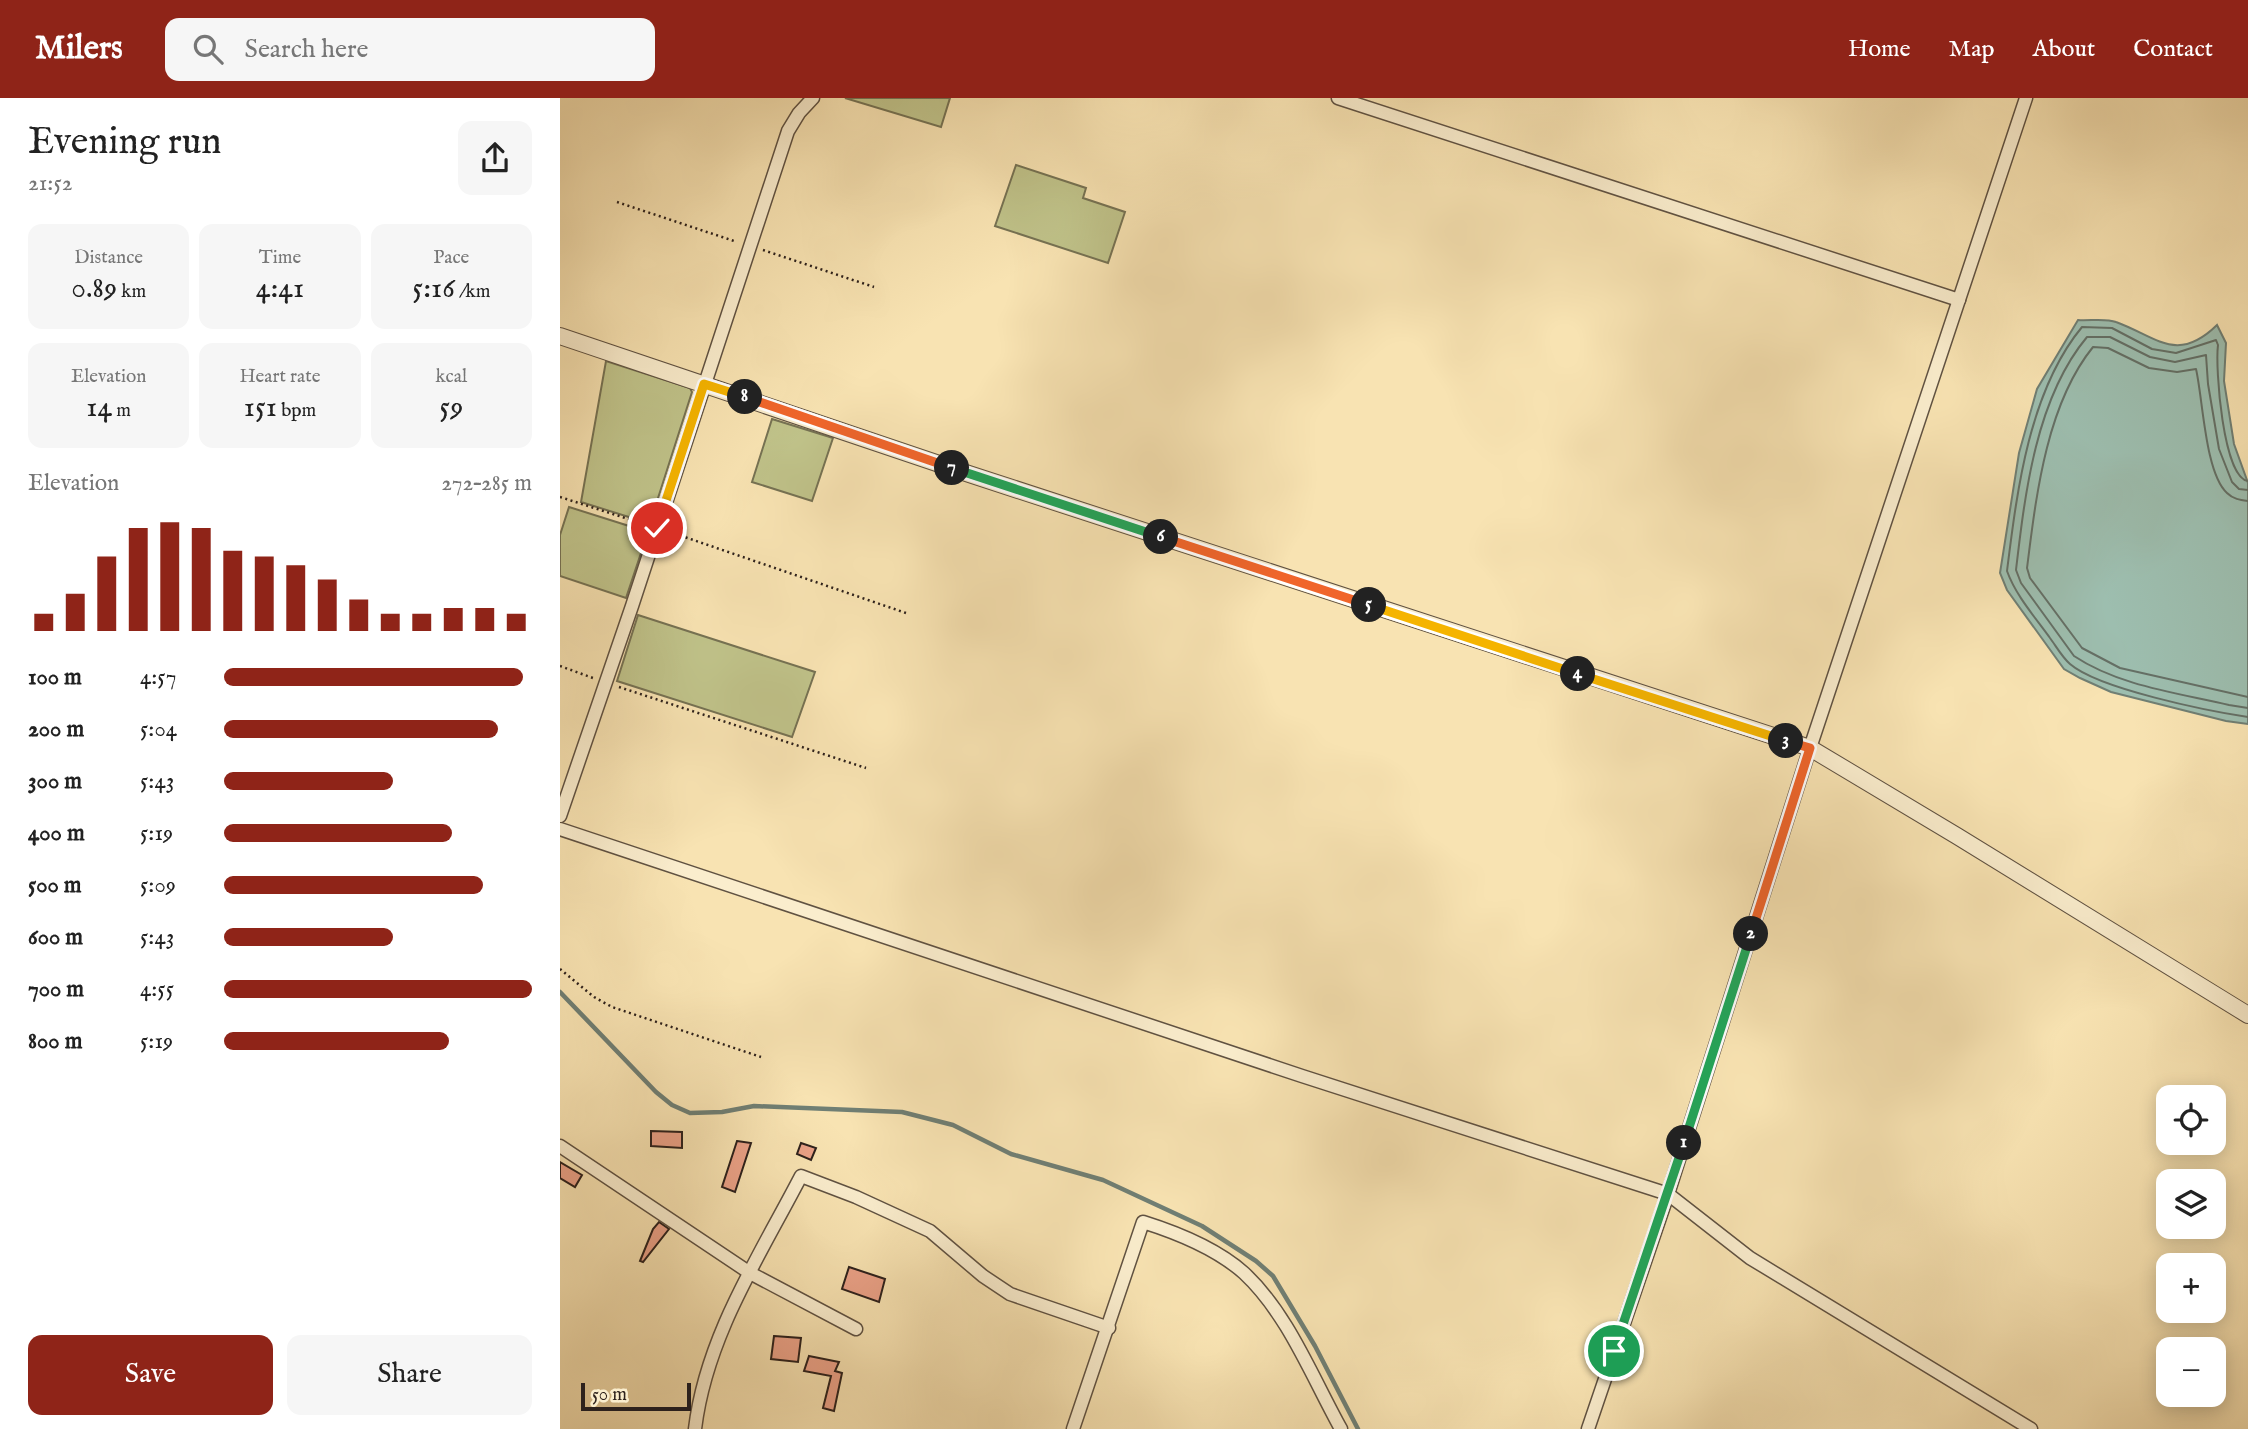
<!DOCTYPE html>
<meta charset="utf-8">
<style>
:root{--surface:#fff;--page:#f6f6f6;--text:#222;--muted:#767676;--accent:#8f2418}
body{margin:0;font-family:"IM FELL English",serif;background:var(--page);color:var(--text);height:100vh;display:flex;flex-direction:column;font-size:26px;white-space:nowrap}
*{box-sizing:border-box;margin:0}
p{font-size:23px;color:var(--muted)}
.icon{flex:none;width:38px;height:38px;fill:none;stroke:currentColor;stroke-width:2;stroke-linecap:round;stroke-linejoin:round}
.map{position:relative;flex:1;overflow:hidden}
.drawer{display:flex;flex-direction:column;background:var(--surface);width:560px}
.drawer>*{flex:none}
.buttons{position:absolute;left:1596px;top:987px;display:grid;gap:14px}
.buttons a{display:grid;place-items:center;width:70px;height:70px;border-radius:14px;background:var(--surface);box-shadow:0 4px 18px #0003;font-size:35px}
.scale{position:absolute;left:21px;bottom:18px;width:110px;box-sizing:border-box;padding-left:7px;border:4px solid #2d211c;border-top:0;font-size:19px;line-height:24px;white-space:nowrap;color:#2d211c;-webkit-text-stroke:5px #faedcd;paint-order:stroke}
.pin{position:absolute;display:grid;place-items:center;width:60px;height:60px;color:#fff;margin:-30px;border:4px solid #fff;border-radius:50%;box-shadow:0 2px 7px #0007}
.km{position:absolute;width:35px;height:35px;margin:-18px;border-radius:50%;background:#222;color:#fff;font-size:19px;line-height:35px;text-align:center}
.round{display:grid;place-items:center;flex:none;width:74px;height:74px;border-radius:14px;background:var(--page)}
.overview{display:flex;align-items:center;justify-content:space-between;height:119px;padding:0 28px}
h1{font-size:38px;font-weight:600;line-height:52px}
.metrics{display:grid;grid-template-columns:repeat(3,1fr);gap:10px;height:119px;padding:7px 28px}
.metrics div{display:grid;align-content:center;border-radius:14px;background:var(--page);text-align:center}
.metrics b{font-size:30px;font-weight:600}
.metrics small{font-size:19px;font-weight:400}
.metrics p{font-size:19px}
.chart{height:196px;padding:14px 28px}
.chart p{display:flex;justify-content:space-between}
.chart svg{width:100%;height:126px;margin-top:7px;stroke:var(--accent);stroke-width:6}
.cta{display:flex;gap:14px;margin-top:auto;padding:14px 28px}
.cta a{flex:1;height:80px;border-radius:14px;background:var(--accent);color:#fff;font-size:28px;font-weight:600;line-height:80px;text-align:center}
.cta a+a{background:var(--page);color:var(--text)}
ul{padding:0 28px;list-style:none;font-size:23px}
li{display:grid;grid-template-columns:112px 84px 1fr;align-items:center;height:52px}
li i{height:18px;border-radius:9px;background:var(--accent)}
header{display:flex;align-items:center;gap:42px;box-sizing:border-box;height:98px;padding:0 35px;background:var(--accent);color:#fff}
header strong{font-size:33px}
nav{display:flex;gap:38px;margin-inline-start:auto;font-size:24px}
.search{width:490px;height:63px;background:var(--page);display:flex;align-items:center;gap:18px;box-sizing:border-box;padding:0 24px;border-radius:14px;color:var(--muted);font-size:26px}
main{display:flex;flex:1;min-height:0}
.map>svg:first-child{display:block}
.green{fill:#c0c38a;stroke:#767253;stroke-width:2}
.water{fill:#9dbeaf;stroke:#707f74;stroke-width:2}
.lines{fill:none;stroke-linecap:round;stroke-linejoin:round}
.shore{stroke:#657066;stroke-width:2}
.stream{stroke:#707f74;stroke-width:4.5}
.building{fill:#eba288;stroke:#2d211c;stroke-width:2}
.minor-casing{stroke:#605242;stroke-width:15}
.tertiary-casing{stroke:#605242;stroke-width:18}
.path{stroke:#2d211c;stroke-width:2.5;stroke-dasharray:2 3.5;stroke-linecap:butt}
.minor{stroke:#faedcd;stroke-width:12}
.tertiary{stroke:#faedcd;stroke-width:16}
.split-1-casing{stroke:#fff;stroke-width:14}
.split-2-casing{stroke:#fff;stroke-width:14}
.split-3-casing{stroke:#fff;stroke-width:14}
.split-4-casing{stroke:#fff;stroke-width:14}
.split-5-casing{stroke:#fff;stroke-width:14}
.split-6-casing{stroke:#fff;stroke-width:14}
.split-7-casing{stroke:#fff;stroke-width:14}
.split-8-casing{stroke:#fff;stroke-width:14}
.split-9-casing{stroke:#fff;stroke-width:14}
.split-1{stroke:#22a559;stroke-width:9}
.split-2{stroke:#22a559;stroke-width:9}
.split-3{stroke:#f0652b;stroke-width:9}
.split-4{stroke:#f5b400;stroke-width:9}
.split-5{stroke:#f5b400;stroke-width:9}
.split-6{stroke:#f0652b;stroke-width:9}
.split-7{stroke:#22a559;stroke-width:9}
.split-8{stroke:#f0652b;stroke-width:9}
.split-9{stroke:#f5b400;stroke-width:9}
</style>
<header>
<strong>Milers</strong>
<div class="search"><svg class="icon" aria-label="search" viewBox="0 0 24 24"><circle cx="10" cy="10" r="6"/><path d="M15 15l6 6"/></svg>Search here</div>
<nav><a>Home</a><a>Map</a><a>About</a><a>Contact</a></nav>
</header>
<main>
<section class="drawer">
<div class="overview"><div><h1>Evening run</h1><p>21:52</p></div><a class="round"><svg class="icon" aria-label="share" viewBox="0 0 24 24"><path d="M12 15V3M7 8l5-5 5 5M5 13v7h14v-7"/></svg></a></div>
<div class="metrics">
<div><p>Distance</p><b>0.89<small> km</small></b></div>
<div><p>Time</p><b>4:41</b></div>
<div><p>Pace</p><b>5:16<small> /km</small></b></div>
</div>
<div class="metrics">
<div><p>Elevation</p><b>14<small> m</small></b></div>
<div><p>Heart rate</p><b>151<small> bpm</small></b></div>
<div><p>kcal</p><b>59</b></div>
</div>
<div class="chart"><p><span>Elevation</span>272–285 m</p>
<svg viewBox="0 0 160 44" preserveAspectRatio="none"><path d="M5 44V38M15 44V31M25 44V18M35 44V8M45 44V6M55 44V8M65 44V16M75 44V18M85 44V21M95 44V26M105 44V33M115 44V38M125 44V38M135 44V36M145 44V36M155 44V38"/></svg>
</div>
<ul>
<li><b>100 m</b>4:57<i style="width:97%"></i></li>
<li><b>200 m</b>5:04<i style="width:89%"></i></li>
<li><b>300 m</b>5:43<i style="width:55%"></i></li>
<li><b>400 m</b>5:19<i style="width:74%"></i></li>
<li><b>500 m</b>5:09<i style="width:84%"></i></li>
<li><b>600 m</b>5:43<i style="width:55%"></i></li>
<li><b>700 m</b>4:55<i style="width:100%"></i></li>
<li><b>800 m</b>5:19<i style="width:73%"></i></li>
</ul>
<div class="cta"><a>Save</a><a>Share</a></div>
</section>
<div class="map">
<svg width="1688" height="1331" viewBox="0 0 1688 1331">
<rect width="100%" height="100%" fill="#f8e3b2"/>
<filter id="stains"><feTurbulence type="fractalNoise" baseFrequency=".00286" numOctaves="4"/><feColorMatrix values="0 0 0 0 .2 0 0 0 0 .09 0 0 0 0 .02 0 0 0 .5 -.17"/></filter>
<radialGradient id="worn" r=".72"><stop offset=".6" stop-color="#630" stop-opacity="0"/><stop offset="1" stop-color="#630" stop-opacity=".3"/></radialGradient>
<!-- green -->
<g class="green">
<polygon points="285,0 390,0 381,29"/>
<polygon points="456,67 526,90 523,100 565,114 548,165 435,128"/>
<polygon points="46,263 130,290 132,294 91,422 88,425 21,404"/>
<polygon points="212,321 273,340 252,403 192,384"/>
<polygon points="9,409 88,434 66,500 0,478 0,437"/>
<polygon points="78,517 255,574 232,639 57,583"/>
</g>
<!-- water -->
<path class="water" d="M1518,222C1529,223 1546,220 1556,224C1597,239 1617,266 1657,227L1666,245L1664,283L1674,346L1688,385V626L1666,623L1551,594L1520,580L1504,571L1447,492L1440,475L1459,355L1477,291Z"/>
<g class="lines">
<!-- shore -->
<g class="shore">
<path d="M1688,383C1663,380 1655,269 1658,247L1656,242L1616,255L1592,251L1552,230L1522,229C1469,293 1457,393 1447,473C1456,498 1475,519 1490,540C1496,548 1502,559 1510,566C1539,591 1648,613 1688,619"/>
<path d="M1688,392L1679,391L1672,384L1659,351L1648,286L1646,257L1615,264L1590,259L1550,239H1527C1476,300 1465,395 1456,472L1461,485L1514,558C1559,588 1618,595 1669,607L1688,610"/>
<path d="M1688,403C1680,402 1673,401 1667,395C1645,375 1643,301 1636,271L1617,274L1589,270L1548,250L1533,249C1486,307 1476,399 1467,470L1470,480L1522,550L1560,570L1688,599"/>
</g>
<!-- stream -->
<polyline class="stream" points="0,894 96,994 112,1007 130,1015 162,1014 194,1008 342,1014 393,1027 451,1056 543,1082 642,1128 696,1163 713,1178 755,1248 798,1331"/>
</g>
<!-- building -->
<g class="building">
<polygon points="91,1033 122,1034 122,1050 91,1048"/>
<polygon points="177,1043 191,1045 175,1094 162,1089"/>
<polygon points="241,1045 256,1050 251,1062 237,1056"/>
<polygon points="0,1064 22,1077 15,1089 0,1080"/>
<polygon points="99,1124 109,1131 83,1164 80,1163 93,1131"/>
<polygon points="289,1169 325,1181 319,1204 282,1191"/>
<polygon points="214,1238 241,1240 238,1264 211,1261"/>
<polygon points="249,1258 279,1264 275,1273 282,1275 274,1313 263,1310 271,1278 244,1273"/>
</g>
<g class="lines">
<defs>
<g id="minor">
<polyline points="778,0 1399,202"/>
<polyline points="0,718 72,508 228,33 239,15 253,0"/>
<polyline points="0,731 742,978 1108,1096 1190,1160 1471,1331"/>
<polyline points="0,1048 190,1175 296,1231"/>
<path d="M135,1331C146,1239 199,1159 241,1078L296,1099L370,1133L423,1178L450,1196L549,1230"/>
<path d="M513,1331L583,1124C618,1135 656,1150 684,1175C728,1216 752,1279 781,1331"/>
<polyline points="1028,1331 1108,1096 1250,650 1466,0"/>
</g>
<polyline id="tertiary" points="0,238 409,376 1250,650 1397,738 1688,917"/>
</defs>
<!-- minor casing -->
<use href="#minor" class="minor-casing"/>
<!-- tertiary casing -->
<use href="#tertiary" class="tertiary-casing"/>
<!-- path -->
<g class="path">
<polyline points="57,104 177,144"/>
<polyline points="203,152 314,189"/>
<polyline points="0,399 87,427"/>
<polyline points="110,434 346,515"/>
<polyline points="0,568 33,580"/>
<polyline points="59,589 306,670"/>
<polyline points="0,871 34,899 52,909 201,959"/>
</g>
<!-- minor -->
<use href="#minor" class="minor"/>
<!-- tertiary -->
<use href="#tertiary" class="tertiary"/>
</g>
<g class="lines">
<defs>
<polyline id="split-1" points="1054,1253 1124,1045"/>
<polyline id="split-2" points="1124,1045 1191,836"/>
<polyline id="split-3" points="1191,836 1250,650 1226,643"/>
<polyline id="split-4" points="1018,576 1226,643"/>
<polyline id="split-5" points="809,507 1018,576"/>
<polyline id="split-6" points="601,439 809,507"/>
<polyline id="split-7" points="392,370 601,439"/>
<polyline id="split-8" points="185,299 392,370"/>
<polyline id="split-9" points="97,430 144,286 185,299"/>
</defs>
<!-- split-1 casing -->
<use href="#split-1" class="split-1-casing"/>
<!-- split-2 casing -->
<use href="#split-2" class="split-2-casing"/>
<!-- split-3 casing -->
<use href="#split-3" class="split-3-casing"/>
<!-- split-4 casing -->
<use href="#split-4" class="split-4-casing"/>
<!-- split-5 casing -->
<use href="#split-5" class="split-5-casing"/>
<!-- split-6 casing -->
<use href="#split-6" class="split-6-casing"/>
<!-- split-7 casing -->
<use href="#split-7" class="split-7-casing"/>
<!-- split-8 casing -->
<use href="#split-8" class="split-8-casing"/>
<!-- split-9 casing -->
<use href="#split-9" class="split-9-casing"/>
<!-- split-1 -->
<use href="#split-1" class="split-1"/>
<!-- split-2 -->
<use href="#split-2" class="split-2"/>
<!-- split-3 -->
<use href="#split-3" class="split-3"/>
<!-- split-4 -->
<use href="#split-4" class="split-4"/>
<!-- split-5 -->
<use href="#split-5" class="split-5"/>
<!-- split-6 -->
<use href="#split-6" class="split-6"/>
<!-- split-7 -->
<use href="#split-7" class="split-7"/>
<!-- split-8 -->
<use href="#split-8" class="split-8"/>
<!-- split-9 -->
<use href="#split-9" class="split-9"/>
</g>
<rect width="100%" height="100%" filter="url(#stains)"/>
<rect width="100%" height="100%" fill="url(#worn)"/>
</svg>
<div class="buttons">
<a><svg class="icon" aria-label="locate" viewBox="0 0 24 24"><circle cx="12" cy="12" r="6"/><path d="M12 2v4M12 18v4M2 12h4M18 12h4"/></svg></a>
<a><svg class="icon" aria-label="layers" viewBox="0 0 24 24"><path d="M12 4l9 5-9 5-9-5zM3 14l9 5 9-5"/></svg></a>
<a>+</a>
<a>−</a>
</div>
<div class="scale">50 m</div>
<div class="pin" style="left:1054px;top:1253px;background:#1e9e55"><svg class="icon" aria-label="arrive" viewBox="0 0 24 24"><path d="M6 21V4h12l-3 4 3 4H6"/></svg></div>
<div class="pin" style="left:97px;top:430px;background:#d93025"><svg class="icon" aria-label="check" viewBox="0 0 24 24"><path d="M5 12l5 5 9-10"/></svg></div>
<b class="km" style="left:1124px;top:1045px">1</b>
<b class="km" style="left:1191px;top:836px">2</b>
<b class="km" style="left:1226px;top:643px">3</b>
<b class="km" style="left:1018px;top:576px">4</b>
<b class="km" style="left:809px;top:507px">5</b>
<b class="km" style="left:601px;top:439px">6</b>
<b class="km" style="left:392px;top:370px">7</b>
<b class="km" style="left:185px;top:299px">8</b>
</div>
</main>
